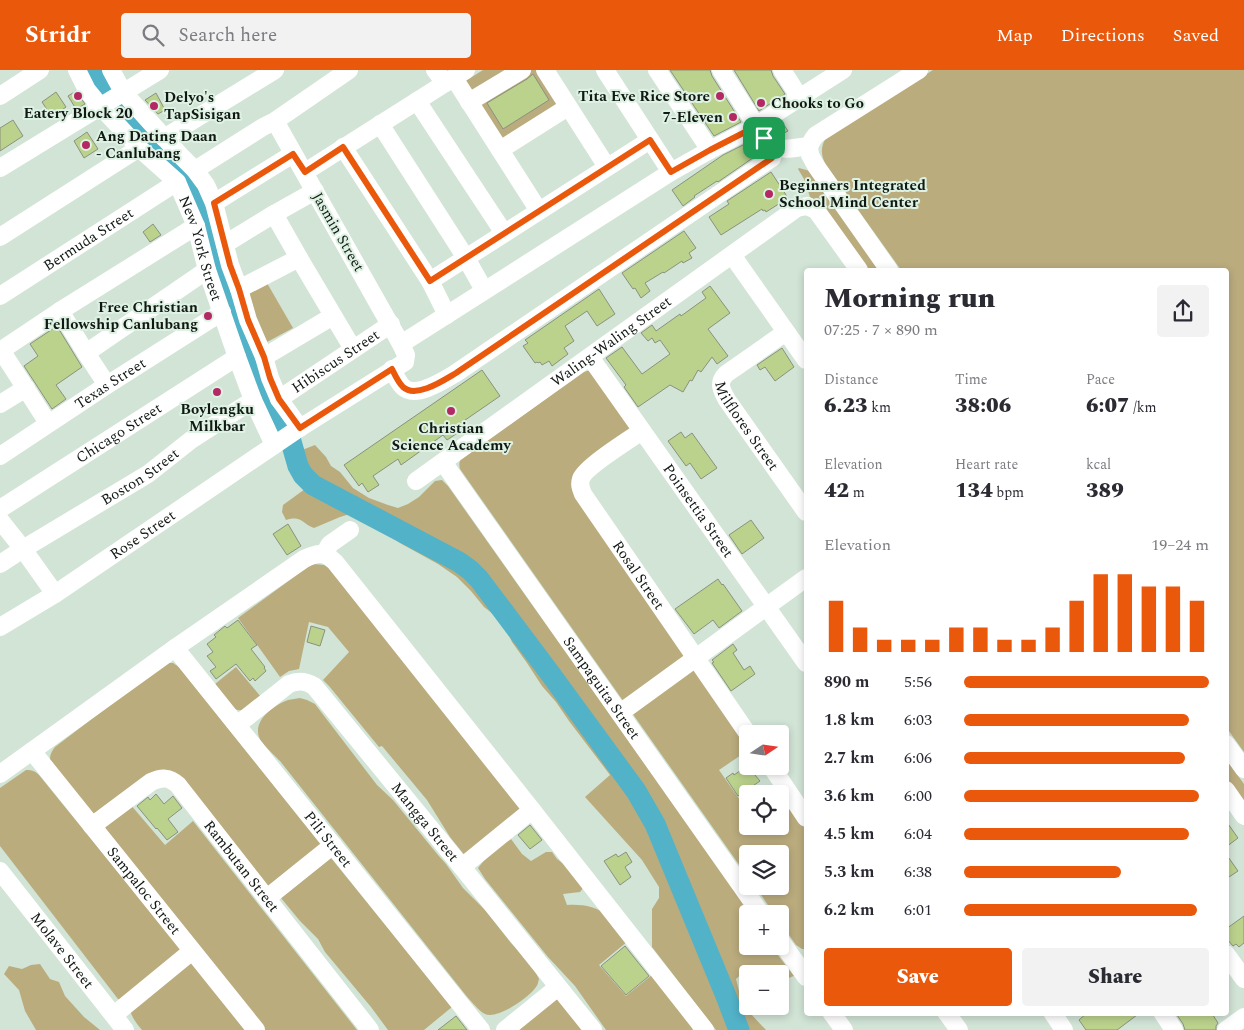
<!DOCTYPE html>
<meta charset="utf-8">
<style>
:root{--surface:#fff;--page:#f2f2f3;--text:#2b2b33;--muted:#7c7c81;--accent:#ea580c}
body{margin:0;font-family:Spectral,serif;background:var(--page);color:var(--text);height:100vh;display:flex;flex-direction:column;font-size:19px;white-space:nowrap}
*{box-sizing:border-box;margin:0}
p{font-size:16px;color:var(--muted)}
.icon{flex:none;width:28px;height:28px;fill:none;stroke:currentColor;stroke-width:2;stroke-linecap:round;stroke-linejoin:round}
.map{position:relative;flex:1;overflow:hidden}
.details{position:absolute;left:804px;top:198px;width:425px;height:748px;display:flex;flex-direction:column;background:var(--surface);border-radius:5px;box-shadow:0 2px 8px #0003}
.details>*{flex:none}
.needle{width:32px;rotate:77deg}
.tools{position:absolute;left:739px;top:655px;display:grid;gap:10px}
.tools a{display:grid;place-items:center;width:50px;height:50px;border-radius:5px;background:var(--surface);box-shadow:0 2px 8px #0003;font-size:25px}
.pin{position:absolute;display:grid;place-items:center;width:42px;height:42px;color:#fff;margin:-21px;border-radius:10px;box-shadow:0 2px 8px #0006}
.round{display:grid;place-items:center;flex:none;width:52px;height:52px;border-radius:5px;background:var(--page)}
.overview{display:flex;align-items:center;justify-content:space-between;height:85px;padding:0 20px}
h1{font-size:28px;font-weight:800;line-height:38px}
.figures{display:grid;grid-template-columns:repeat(3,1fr);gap:8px;height:85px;padding:5px 20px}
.figures div{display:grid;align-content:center}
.figures b{font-size:21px;font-weight:800}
.figures small{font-size:14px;font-weight:400}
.figures p{font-size:14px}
.chart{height:140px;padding:10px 20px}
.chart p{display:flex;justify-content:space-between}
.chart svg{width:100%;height:90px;margin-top:5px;stroke:var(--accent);stroke-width:6}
.cta{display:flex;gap:10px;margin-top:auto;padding:10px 20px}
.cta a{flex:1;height:58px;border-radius:5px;background:var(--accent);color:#fff;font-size:20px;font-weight:800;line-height:58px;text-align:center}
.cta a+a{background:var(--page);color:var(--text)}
ul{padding:0 20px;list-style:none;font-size:16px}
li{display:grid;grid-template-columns:80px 60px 1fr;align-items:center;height:38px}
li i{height:12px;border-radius:6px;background:var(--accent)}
header{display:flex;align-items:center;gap:30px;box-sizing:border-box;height:70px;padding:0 25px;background:var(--accent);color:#fff}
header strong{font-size:24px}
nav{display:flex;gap:28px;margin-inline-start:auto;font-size:18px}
.search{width:350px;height:45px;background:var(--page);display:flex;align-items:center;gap:12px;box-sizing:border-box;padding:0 18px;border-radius:5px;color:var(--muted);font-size:19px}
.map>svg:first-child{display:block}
.green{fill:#bbac7e}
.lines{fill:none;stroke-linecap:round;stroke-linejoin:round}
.river{stroke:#52b2c8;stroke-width:21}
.building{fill:#bbd28c;stroke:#8b917f}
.minor{stroke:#fff;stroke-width:18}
.route-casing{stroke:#fff;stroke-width:10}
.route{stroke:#ea580c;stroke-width:6}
.poi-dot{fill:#b42964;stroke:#def2e3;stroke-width:2}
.labels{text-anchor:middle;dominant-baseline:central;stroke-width:4;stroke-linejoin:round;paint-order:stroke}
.poi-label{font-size:15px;font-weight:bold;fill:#111813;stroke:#def2e3;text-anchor:start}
.street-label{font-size:15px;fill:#111813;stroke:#def2e3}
</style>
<header>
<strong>Stridr</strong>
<div class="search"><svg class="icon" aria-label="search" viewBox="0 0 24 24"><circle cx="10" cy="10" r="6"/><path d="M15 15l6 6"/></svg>Search here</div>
<nav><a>Map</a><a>Directions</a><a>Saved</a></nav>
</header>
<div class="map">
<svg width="1244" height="960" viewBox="0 0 1244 960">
<rect width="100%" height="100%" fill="#d1e4d6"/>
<!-- green -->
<g class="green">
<polygon points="483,0 537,0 561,37 503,73 464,12"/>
<path d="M933,0H1244V682L1226,657V200H901L826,95C821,86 820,77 826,68Z"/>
<polygon points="799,98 810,101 879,200 866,200 819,132 810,127 804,109 798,99"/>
<polygon points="267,213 293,258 267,272 242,228"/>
<path d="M587,301H590L630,357L629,360L579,397L573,405L572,410L689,588L626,635L460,399C459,395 459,392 461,389L584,302Z"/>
<path d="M315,375L326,387L331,396L340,402L353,418L369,428L388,435L398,438L408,434L419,427L435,411L442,410L448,416L749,841L751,844H748V876H771L794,906L783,910L780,908V904C772,904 772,902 765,899C752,893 745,901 736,909L739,921L745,931L750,943L766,960H716L652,877V839L659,828V817L642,790L585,727L610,705L569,651L556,632L542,616L527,593L512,572L502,551L484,537L471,521L457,507L438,494L400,473L362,447L353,443L340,447L314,458C301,453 302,445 286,450L282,442L283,435L305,419L301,405L294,392L302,380Z"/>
<polygon points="314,494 324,495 329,498 522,740 466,787 450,767 427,730 382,676 379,677 329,616 323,610 349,582 328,557 309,552 299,599 289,601 280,607 238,548 309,496"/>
<path d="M169,593H173L179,597L323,777L269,819L174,706L94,744L91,742L50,690C50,684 52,681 55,677L164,594Z"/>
<polygon points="693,594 747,672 747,681 719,700 747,740 748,756 780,756 780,724 771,724 780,718 806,756 806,879 802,879 796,875 780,852 780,844 774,844 755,816 780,816 780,784 748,784 747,806 630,640"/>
<path d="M236,597L261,627C253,633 245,644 235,639L215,614Z"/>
<path d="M300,628L307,630L315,634L377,715L393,730L438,785L446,794L463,818L485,840L511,873L531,893L539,909C538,912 538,915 536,917C530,927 497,950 485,944C479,941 473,933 468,928L280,691C275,686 260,672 259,667C253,650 274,635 288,630C292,629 296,629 300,628Z"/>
<polygon points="1226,689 1244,714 1244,732 1226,707"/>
<path d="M26,700C32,700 35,701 39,705L183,882L125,931L118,929L0,776V718Z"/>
<polygon points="130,734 165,775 193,751 357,960 265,960 108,766 105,758 107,754"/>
<path d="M511,769L522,784L531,791L546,782H552L557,789L573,801L584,817L580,822L563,824L567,835C581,834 597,836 608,846C616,853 622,863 628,871L599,895L626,926L653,904L688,949L693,960H606L575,916L548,887L485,809L478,798C487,786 498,777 511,769Z"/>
<polygon points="331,788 452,937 424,960 388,960 371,937 325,882 318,869 300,851 281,828"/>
<path d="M190,890L247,960H142C137,954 132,948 130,940Z"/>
<polygon points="40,894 50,909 59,912 65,926 84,947 100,960 36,960 25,941 19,920 4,904 9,896 22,899 31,895"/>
<polygon points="557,928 583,960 515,960"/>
</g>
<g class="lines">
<!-- river -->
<polyline class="river" points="96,0 114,29 139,60 164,83 190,112 208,149 217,184 266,324 288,361 298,396 303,405 313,415 459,492 470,500 479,509 549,602 636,721 655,754 726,926 739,960"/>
</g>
<!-- building -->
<g class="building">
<polygon points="670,0 710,0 712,6 741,52 714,66"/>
<polygon points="734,0 771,0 773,6 785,24 759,41"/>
<polygon points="533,4 549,30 503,59 487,33 527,9"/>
<polygon points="76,21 85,34 76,39 68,26"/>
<polygon points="56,22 66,37 52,47 42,32"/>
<polygon points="156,23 165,40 158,44 145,30"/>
<polygon points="13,50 23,66 0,81 0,58"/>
<polygon points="782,52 788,61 780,65 775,64 771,59"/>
<polygon points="87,62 98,79 84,88 74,71"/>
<polygon points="751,71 760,83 718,112 717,111 694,126 695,127 683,136 672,120 723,85"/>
<polygon points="771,102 788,128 766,142 765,140 763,141 762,139 721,165 709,147 729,134 727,131"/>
<polygon points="153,154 161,165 150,172 143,162"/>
<polygon points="684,161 696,178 689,183 692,188 683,193 682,191 664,203 663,202 645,213 650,221 641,228 635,218 633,219 622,203"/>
<polygon points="710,216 730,243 708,259 728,286 717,294 712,287 701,302 698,300 692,311 690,310 683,322 670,315 638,337 624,317 626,315 606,288 622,277 642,304 670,284 660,270 655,273 652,268 648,271 641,263 652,255 656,261 680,244 681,246 706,228 702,222"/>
<polygon points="599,219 615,244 597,256 587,241 565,256 574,271 564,278 568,284 552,296 549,291 542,295 540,292 538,293 537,292 535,293 523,276 528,273 525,270"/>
<polygon points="57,256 82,297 56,315 66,329 52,339 24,296 38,286 30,274"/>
<polygon points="782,278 794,297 775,311 765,297 760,300 757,295"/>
<polygon points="482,300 500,326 458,355 462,360 447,370 443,365 401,395 398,389 373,406 379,415 368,422 362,413 359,416 344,395"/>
<polygon points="681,362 685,368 692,363 717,398 701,409 690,393 686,396 668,371"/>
<polygon points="751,450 764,468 742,484 729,465"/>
<polygon points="288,454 301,476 287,485 273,464"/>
<polygon points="718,509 722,515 723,514 742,541 719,558 713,550 694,564 675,539"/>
<polygon points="238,550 257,575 251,579 265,597 264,598 266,601 255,611 253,608 250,611 236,594 216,609 210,601 216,597 207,586 213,582 207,574 216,567 214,565 225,556 227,558"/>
<polygon points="311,556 325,560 320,576 307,572"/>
<polygon points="733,574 737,580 733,583 744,600 750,596 755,604 731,621 712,593 714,592 712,590"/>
<polygon points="747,696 755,696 759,702 755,705 760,711 738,726 726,708 733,703 734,705"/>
<polygon points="156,724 164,734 173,726 182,738 168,749 178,762 167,770 157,758 156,759 137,736 148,727 150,730"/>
<polygon points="1226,751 1238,768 1226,777"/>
<polygon points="530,755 542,770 530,779 518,765"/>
<polygon points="626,782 632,792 625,797 631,807 620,815 604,791 616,784 618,787"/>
<polygon points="1226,784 1238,801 1226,809"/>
<polygon points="1244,846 1244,873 1239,877 1236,874 1233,876 1226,868 1226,859"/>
<polygon points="625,876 649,906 626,925 601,896"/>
<polygon points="1088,942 1141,942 1117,960 1086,960 1079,950"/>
<polygon points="1175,942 1211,942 1218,953 1216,956 1216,960 1185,960 1183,954"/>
<polygon points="456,946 467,960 438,960"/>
</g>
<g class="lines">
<!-- minor -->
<g class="minor">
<path id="s1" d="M77,0L87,20L100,36L139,78L177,112L196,156L207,200L237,287L253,330L274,375"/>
<polyline points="111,0 123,22 180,85 195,100 206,115 214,133 230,195 239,219 248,250 264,287 270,308 279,329 300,358"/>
<polyline points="435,0 445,13"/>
<polyline points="545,0 607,97"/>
<polyline points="605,0 671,102"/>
<polyline points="657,0 710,80"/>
<path d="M721,0L764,68C776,84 791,78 809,76"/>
<polyline points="782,0 800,28"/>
<polyline points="454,8 539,141"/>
<polyline points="0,26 40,0"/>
<polyline points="417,31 504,163"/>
<polyline points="469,32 522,0"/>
<polyline points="380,54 466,188 484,220"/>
<polyline points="164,68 275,0"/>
<polyline points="809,76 810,85 816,96 889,200"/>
<polyline points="809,76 813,69 816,65 919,0"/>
<polyline points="343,77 430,211 447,245"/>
<polyline points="500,80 568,37"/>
<polyline points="0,98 160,0"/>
<polyline points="195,100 263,57 275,51 349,0"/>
<polyline points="305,102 466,0"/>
<polyline points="214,133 293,84"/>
<polyline points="274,144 299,188 353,279"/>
<polyline points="0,167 139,78"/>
<polyline points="225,174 274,144 315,121"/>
<polyline points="732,185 806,290"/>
<polyline points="430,211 650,70"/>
<polyline points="239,219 299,188"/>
<path id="s2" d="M0,226L177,112"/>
<polyline points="60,241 86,283 107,315"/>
<path id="s3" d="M786,262L726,304C717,313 722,321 727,330L806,442"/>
<polyline points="401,274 671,102 710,80 749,60 843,0"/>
<polyline points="1,280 48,353"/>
<polyline points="0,281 60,241 196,156"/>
<polyline points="86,283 207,200"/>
<polyline points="264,287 333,246"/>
<path id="s4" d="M590,287L806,593"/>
<path d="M392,299C395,305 398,312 403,317C416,329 444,310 456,303L772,88L774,77"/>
<path id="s5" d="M279,329L391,254"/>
<polyline points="0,334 26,318"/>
<path id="s6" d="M642,361C630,369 584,398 581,409C579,415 581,419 583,424L748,664"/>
<path id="s7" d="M0,386L107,315L222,242"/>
<path id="s8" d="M443,392L761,844"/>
<path id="s9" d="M416,411L797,138L807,136L816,140L859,200"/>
<path id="s10" d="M0,439L237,287"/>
<polyline points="0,450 23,479 55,524"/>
<polyline points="324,484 330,474 350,460"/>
<path id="s11" d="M0,494L23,479L148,404L191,370L253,330"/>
<path id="s12" d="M0,557L55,524L295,361L405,292L406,285L401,274L275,51"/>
<path id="s13" d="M175,578L481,960"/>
<polyline points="620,643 806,508"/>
<path id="s14" d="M237,655L289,614C299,610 306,611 314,616L462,797L593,960"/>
<polyline points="1226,674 1244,699"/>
<path id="s15" d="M32,681L256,960"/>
<polyline points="771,696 806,748"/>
<path d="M0,704L175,578L304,489C317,483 324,481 335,492L532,740L705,960"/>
<polyline points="1226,720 1244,746"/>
<path id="s16" d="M92,756L151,712C162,707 169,707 178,715L370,960"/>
<polyline points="462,797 532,740"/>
<path id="s17" d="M0,801L125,960"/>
<polyline points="267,828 333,775"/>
<polyline points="780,870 806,907"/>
<polyline points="1226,884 1244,909"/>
<polyline points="831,942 844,960"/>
<polyline points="946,942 959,960"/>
<polyline points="1052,942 1064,960"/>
<polyline points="1162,942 1174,960"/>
<polyline points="114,945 192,881"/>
<polyline points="505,960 558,917"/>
<polyline points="1226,960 1244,947"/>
</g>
</g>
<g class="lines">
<defs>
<path id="route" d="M756,56L766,71L774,77L772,88L456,303C444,310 416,329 403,317C398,312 395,305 392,299L300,358L279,329L270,308L264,287L248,250L239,219L230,195L214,133L293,84L305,102L343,77L430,211L650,70L671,102L710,80L749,60Z"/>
</defs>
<!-- route casing -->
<use href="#route" class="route-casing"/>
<!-- route -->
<use href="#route" class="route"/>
</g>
<!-- markers -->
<g class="poi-dot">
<circle cx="78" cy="26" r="5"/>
<circle cx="720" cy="26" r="5"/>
<circle cx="761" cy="33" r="5"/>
<circle cx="154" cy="36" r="5"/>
<circle cx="733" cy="47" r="5"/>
<circle cx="86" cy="75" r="5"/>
<circle cx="769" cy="124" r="5"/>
<circle cx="208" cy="246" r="5"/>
<circle cx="217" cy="322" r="5"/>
<circle cx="451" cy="341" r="5"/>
</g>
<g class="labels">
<!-- poi labels -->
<g class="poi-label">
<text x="710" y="26" text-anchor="end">Tita Eve Rice Store</text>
<text x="164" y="27">Delyo's<tspan x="164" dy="17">TapSisigan</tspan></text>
<text x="771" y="33">Chooks to Go</text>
<text x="78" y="43" text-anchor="middle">Eatery Block 20</text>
<text x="723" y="47" text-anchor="end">7-Eleven</text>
<text x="96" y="66">Ang Dating Daan<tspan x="96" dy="17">- Canlubang</tspan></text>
<text x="779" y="115">Beginners Integrated<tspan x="779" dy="17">School Mind Center</tspan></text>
<text x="198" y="237" text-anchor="end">Free Christian<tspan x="198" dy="17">Fellowship Canlubang</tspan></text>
<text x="217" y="339" text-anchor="middle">Boylengku<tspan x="217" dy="17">Milkbar</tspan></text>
<text x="451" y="358" text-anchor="middle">Christian<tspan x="451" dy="17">Science Academy</tspan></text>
</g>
<!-- street labels -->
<g class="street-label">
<text transform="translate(338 162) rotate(60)">Jasmin Street</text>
<text stroke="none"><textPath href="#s2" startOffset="105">Bermuda Street</textPath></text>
<text stroke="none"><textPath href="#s1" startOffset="222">New York Street</textPath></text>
<text stroke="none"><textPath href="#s9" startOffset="240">Waling-Waling Street</textPath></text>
<text stroke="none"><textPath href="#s5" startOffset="68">Hibiscus Street</textPath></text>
<text stroke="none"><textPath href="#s7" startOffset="132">Texas Street</textPath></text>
<text stroke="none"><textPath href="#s3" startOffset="134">Milflores Street</textPath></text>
<text stroke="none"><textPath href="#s10" startOffset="141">Chicago Street</textPath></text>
<text stroke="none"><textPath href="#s11" startOffset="165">Boston Street</textPath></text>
<text stroke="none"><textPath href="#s4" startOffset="188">Poinsettia Street</textPath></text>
<text stroke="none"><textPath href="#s12" startOffset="170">Rose Street</textPath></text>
<text stroke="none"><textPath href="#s6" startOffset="192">Rosal Street</textPath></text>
<text stroke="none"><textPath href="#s8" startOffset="276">Sampaguita Street</textPath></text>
<text stroke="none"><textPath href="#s14" startOffset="268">Mangga Street</textPath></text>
<text stroke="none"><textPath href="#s13" startOffset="245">Pili Street</textPath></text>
<text stroke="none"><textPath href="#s16" startOffset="206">Rambutan Street</textPath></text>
<text stroke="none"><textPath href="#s15" startOffset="179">Sampaloc Street</textPath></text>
<text stroke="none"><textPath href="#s17" startOffset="101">Molave Street</textPath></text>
</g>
</g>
</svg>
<div class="tools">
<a><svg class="needle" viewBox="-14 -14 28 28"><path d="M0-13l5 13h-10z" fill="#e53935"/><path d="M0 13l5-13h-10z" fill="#7c7c81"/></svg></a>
<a><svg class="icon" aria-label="locate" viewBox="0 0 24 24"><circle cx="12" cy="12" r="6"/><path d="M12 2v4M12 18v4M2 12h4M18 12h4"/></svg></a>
<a><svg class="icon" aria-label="layers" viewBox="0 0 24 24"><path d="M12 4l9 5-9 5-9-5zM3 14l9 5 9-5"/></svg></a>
<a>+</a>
<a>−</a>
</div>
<div class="pin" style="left:764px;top:68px;background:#1e9e55"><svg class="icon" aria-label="arrive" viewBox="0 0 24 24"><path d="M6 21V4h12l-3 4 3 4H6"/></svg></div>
<section class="details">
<div class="overview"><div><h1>Morning run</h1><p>07:25 · 7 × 890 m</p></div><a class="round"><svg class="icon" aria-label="share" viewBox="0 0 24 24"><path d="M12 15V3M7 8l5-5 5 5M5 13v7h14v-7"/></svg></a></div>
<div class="figures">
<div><p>Distance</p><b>6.23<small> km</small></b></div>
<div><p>Time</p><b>38:06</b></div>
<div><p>Pace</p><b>6:07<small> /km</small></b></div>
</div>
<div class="figures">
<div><p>Elevation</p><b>42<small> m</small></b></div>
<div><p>Heart rate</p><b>134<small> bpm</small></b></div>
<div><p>kcal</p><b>389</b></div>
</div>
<div class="chart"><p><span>Elevation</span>19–24 m</p>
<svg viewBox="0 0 160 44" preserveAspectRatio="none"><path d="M5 44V19M15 44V32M25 44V38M35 44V38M45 44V38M55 44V32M65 44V32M75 44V38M85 44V38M95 44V32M105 44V19M115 44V6M125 44V6M135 44V12M145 44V12M155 44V19"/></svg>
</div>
<ul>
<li><b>890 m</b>5:56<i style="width:100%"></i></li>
<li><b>1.8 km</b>6:03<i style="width:92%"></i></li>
<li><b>2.7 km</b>6:06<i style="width:90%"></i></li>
<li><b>3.6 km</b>6:00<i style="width:96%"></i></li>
<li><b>4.5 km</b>6:04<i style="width:92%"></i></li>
<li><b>5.3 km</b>6:38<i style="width:64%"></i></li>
<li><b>6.2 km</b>6:01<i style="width:95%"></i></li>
</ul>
<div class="cta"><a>Save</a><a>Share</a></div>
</section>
</div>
